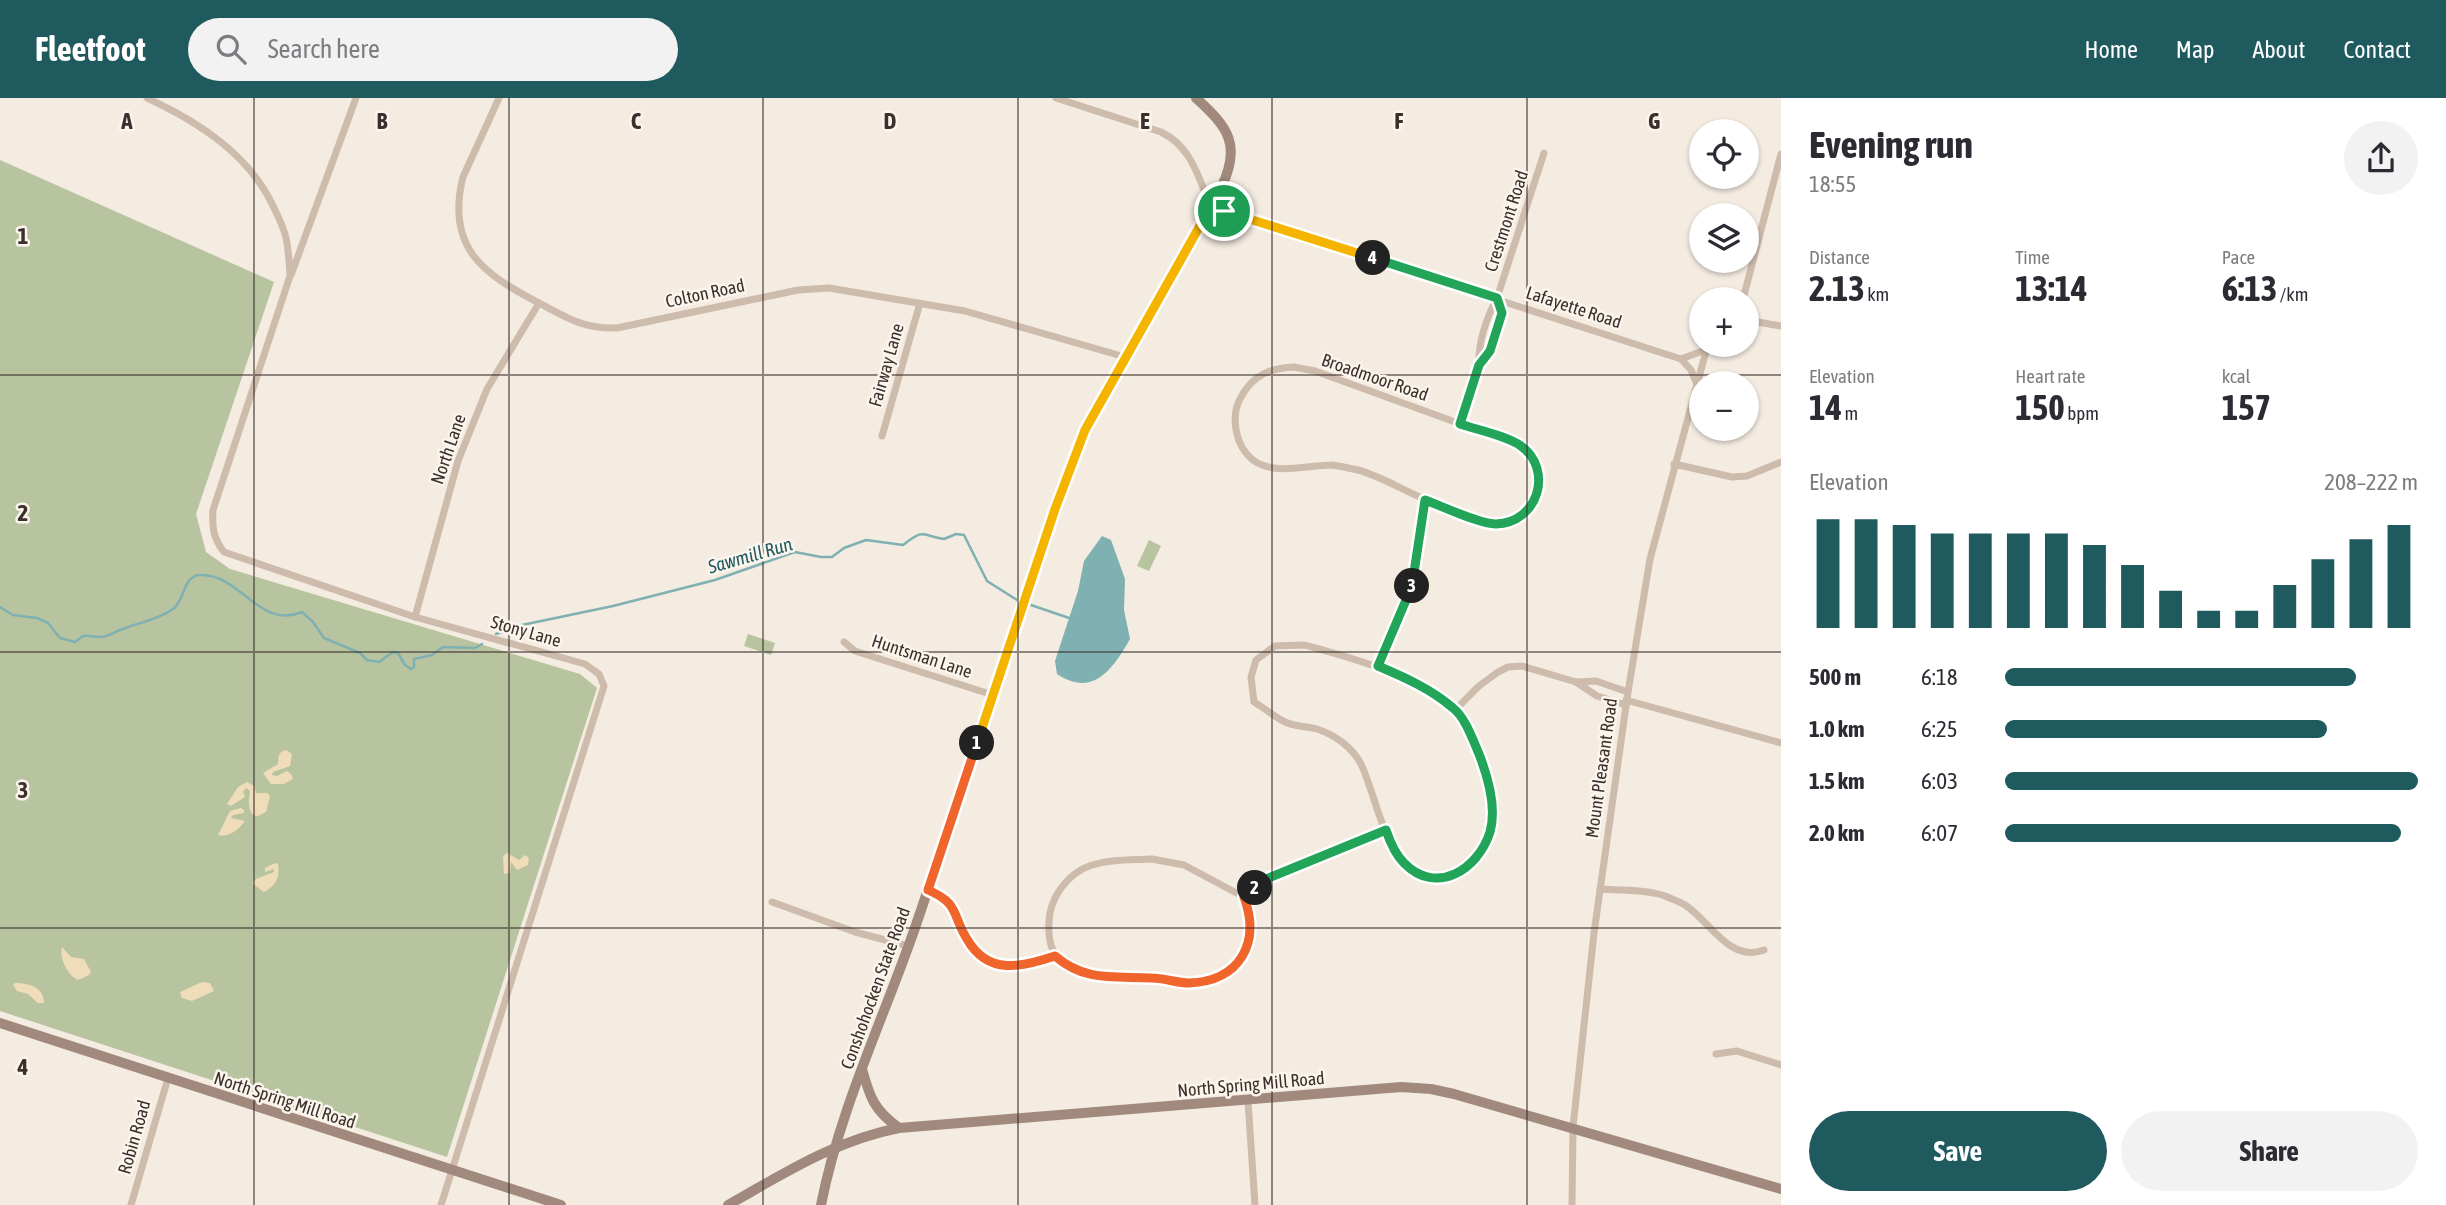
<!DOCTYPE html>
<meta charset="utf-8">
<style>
:root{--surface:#fff;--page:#f2f2f3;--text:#2b2b33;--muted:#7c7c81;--accent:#1f5a5e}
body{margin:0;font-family:"Asap Condensed",sans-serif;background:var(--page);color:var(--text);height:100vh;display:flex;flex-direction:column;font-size:26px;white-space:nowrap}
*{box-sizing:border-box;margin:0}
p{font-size:23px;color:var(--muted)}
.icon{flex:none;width:38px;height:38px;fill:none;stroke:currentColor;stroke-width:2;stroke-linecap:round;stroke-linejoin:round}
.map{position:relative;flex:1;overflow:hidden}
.side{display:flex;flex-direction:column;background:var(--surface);width:665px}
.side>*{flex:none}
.tools{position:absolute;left:1689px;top:21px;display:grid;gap:14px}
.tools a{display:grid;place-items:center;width:70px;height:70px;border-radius:50%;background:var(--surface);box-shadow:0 2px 5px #0004;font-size:35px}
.pin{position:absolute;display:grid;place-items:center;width:60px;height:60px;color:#fff;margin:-30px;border:4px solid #fff;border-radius:50%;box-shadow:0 2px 7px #0007}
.km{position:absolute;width:35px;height:35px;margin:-18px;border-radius:50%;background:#222;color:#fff;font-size:19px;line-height:35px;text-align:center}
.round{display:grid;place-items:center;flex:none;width:74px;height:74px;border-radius:37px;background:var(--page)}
.headline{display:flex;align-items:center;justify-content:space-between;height:119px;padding:0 28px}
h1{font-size:38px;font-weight:700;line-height:52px}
.figures{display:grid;grid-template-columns:repeat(3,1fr);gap:10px;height:119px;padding:7px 28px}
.figures div{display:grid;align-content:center}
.figures b{font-size:35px;font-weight:700}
.figures small{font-size:19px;font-weight:400}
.figures p{font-size:19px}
.chart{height:196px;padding:14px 28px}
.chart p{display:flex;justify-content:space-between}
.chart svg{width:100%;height:126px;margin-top:7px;stroke:var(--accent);stroke-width:6}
.cta{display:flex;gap:14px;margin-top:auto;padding:14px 28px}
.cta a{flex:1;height:80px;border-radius:42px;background:var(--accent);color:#fff;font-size:28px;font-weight:700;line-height:80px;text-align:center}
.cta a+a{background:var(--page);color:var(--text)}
ul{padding:0 28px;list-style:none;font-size:23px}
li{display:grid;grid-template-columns:112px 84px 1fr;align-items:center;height:52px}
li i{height:18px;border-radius:9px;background:var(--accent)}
header{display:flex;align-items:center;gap:42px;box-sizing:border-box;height:98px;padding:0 35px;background:var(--accent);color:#fff}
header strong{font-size:33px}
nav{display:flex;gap:38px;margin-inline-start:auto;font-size:24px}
.search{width:490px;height:63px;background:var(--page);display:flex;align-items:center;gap:18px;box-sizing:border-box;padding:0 24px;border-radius:38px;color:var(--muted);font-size:26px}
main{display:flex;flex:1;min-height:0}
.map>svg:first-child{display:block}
.green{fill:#b8c4a0}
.sand{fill:#efdcb8}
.water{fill:#7fb0b2}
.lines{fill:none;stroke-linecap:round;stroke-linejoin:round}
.stream{stroke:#7fb0b2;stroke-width:2.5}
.street{stroke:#cdbbac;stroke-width:7}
.secondary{stroke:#a18a7d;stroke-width:10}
.split-1-casing{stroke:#fff;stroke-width:14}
.split-2-casing{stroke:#fff;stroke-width:14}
.split-3-casing{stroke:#fff;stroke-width:14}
.split-4-casing{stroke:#fff;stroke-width:14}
.split-5-casing{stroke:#fff;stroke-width:14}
.split-1{stroke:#f5b400;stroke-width:9}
.split-2{stroke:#f0652b;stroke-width:9}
.split-3{stroke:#22a559;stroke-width:9}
.split-4{stroke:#22a559;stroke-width:9}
.split-5{stroke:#f5b400;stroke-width:9}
.grid{fill:none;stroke:#3b302b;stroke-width:2;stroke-opacity:0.55}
.labels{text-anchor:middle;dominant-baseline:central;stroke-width:5;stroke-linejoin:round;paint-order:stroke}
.street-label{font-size:18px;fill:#3b302b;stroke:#fbf5ee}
.water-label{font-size:19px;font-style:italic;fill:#1f5a5e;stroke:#fbf5ee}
.grid-label{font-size:23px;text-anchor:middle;font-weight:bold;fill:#3b302b;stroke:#fbf5ee;stroke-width:5;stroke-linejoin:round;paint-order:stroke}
</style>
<header>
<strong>Fleetfoot</strong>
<div class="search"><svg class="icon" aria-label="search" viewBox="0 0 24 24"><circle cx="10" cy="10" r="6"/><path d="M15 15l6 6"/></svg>Search here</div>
<nav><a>Home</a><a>Map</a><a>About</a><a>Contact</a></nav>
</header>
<main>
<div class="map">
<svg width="1781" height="1107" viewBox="0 0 1781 1107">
<rect width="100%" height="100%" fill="#f4ebe1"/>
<!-- green -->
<g class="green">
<polygon points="0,62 274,184 196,416 206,454 230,471 580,576 597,590 447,1059 0,913"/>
<polygon points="1149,442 1161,448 1149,473 1137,468"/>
<polygon points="748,536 775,545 771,557 744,548"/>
</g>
<!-- sand -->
<g class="sand">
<path d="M286,652L292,656L290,668L273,674L272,677L277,678L287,673L291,676L293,681L284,686H271L263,675L278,666C279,660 277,654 286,652Z"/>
<path d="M247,684L254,688L256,695H267L270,698L266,714L258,718L253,717C247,709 249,702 250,693L247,690L243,693L245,699L231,708L227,706L238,689Z"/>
<path d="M241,710L244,712V715L233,717L231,720L245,723C239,731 229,740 218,737L230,713Z"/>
<polygon points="507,755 519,762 525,757 529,760 528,767 517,772 511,764 510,775 504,776 503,758"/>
<path d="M275,765L278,766C280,780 276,788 264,794L252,785L256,781L274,774V771L265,774V770Z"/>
<path d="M62,849L71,859L84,861L91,874L89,877L78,882C67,877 59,859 62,849Z"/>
<polygon points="202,884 210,885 214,893 192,903 182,900 180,894"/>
<path d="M15,885C29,885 44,889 44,905H38L28,896L17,893L13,887Z"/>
</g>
<!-- water -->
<path class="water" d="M1102,438L1111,442L1125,481L1124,512L1130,541C1113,571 1093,600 1057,576L1055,563L1078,493L1084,463Z"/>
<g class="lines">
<!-- stream -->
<g class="stream">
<polyline points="1031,507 1069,520"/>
<path d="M0,509L13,517L37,520L48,525L60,540L75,544L83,538C89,537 93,539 99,539C109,539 115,533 123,531C140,524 158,522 173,511C186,502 182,476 202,477C241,477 260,532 302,514L313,524L324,540L360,555L367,562L379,564L393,554L398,555L405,567L411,571L414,569V561L432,557L443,549L475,550L482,546"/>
<path d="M496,536L522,527L613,508L715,482L795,454L821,459H832L844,450L866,442L903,447C925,430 920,437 944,441L956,436L964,437L987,483L1017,502"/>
</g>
<!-- street -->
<g class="street">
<path d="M147,0C199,24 250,57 274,110C279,120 284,130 286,140C289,153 289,166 290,178L213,412C212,429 213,440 224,454L415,519L585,566L599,576L604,588L441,1107"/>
<path d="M499,0L463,79C445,151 485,177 541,206C569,221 585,231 617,230L798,192L829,190L965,213L1125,259"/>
<path d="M1056,0L1161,34C1192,49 1198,79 1211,109L1681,261L1691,272L1697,286"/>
<polyline points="291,177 356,0"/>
<polyline points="1743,201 1781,56"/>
<polyline points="1746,222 1781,228"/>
<polyline points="1681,261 1708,251"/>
<path d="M1479,267C1478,244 1486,221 1497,200L1544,55"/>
<path d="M1294,269L1315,273L1521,348C1532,361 1540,372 1538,391C1534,413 1515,429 1492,426C1485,425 1478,421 1472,419C1455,414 1438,408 1422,400C1401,391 1380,378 1358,372C1349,370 1340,368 1332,367C1307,367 1274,378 1253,362C1235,348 1230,318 1241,299C1253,277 1270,270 1294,269Z"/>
<polyline points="1460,326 1479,267 1490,253 1502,215 1497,200"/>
<polyline points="882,338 920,205"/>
<polyline points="1674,366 1732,379 1747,378 1781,364"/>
<polyline points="415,519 458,363 487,291 539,205"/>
<polyline points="844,544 855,553 993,597"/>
<path d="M1305,547C1352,560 1398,572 1438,600C1444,603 1451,607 1456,612C1460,617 1463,624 1466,630C1490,672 1509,736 1465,771C1450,783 1432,782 1415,773C1384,757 1376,697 1361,666C1352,649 1335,637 1317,631C1307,628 1295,629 1285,624C1275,619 1264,610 1254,604L1251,579L1256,562L1275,548Z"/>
<polyline points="1378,568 1413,487 1425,402"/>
<polyline points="1576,584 1596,583 1628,594"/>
<polyline points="1626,602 1781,645"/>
<polyline points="1456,611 1479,588 1498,574 1508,569 1522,568 1576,584 1597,598 1626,607"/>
<path d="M1152,761L1184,767L1244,799C1260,844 1238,888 1186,885C1173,884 1161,880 1149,880C1114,878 1052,885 1049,836C1048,823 1049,812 1055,800C1077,759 1110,763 1152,761Z"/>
<path d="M1600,791C1620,793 1646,791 1665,798C1671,801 1679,803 1685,807C1710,823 1729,865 1764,852"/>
<path d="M927,792C959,806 952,815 967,841C988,878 1022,869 1055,858"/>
<polyline points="1244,799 1267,781 1386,732"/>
<polyline points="772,804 855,834 908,848"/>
<polyline points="1716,956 1737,953 1781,967"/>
<polyline points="1248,1003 1255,1107"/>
<polyline points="131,1107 168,980"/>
<polyline points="1572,1107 1573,1029 1594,835 1628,594 1650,461 1705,257 1710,247"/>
</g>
<!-- secondary -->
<g class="secondary">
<polyline points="0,925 561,1107"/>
<path d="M862,971C870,1000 874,1012 899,1030"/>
<path d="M728,1107C783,1076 836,1042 899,1030L1401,989L1431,991L1454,996L1781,1091"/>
<path d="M821,1107C840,1010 884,920 916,827C970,668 1019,508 1077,351L1094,315L1221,90C1242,47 1228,29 1196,0"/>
</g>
</g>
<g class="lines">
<defs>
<polyline id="split-1" points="977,645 1055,411 1085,332 1211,108 1224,113"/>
<path id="split-2" d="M977,645L928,792C960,806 951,815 967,841C988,878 1022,869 1055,858C1085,884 1114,878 1152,880C1164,880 1177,885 1189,885C1240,883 1261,845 1244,799L1255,790"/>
<path id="split-3" d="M1255,790L1266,781L1386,732C1390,744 1395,756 1404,765C1436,798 1478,772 1490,734C1497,709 1488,679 1479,656C1473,642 1465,619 1453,610C1431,591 1404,579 1378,568L1412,488"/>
<path id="split-4" d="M1373,160L1497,200L1502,215L1490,253L1479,267L1460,326C1478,332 1507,338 1521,348C1554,372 1538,425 1496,426C1479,426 1442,408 1425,402L1412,488"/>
<polyline id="split-5" points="1224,113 1373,160"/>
</defs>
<!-- split-1 casing -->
<use href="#split-1" class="split-1-casing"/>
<!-- split-2 casing -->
<use href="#split-2" class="split-2-casing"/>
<!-- split-3 casing -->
<use href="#split-3" class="split-3-casing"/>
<!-- split-4 casing -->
<use href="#split-4" class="split-4-casing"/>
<!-- split-5 casing -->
<use href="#split-5" class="split-5-casing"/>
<!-- split-1 -->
<use href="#split-1" class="split-1"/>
<!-- split-2 -->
<use href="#split-2" class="split-2"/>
<!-- split-3 -->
<use href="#split-3" class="split-3"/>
<!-- split-4 -->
<use href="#split-4" class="split-4"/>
<!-- split-5 -->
<use href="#split-5" class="split-5"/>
</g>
<!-- grid -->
<path class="grid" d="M254,0V1107M509,0V1107M763,0V1107M1018,0V1107M1272,0V1107M1527,0V1107M0,277H1781M0,554H1781M0,830H1781"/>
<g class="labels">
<!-- street labels -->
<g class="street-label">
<text transform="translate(1506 123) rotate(-72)">Crestmont Road</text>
<text transform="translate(705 195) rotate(-12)">Colton Road</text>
<text transform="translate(1574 209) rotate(18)">Lafayette Road</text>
<text transform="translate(886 267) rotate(-74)">Fairway Lane</text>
<text transform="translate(1375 279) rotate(19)">Broadmoor Road</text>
<text transform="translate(448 351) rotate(-71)">North Lane</text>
<text transform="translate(526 533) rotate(16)">Stony Lane</text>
<text transform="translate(922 558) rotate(18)">Huntsman Lane</text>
<text transform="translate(1601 670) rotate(-82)">Mount Pleasant Road</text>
<text transform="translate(875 890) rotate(-70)">Conshohocken State Road</text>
<text transform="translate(1251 986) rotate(-5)">North Spring Mill Road</text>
<text transform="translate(285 1002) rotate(18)">North Spring Mill Road</text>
<text transform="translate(134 1039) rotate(-74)">Robin Road</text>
</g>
<!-- water labels -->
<g class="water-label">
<text transform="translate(750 457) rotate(-16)">Sawmill Run</text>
</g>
</g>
<g class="grid-label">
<text x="127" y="31">A</text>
<text x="382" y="31">B</text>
<text x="636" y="31">C</text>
<text x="890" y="31">D</text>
<text x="1145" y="31">E</text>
<text x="1399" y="31">F</text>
<text x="1654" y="31">G</text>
<text x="23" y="146">1</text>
<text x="23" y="423">2</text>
<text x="23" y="700">3</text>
<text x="23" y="977">4</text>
</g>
</svg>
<div class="tools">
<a><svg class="icon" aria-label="locate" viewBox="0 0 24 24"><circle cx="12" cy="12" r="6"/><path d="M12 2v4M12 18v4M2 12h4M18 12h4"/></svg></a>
<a><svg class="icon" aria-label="layers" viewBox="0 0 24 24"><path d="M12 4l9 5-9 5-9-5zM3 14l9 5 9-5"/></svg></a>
<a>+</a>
<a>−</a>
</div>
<div class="pin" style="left:1224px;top:113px;background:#1e9e55"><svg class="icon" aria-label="arrive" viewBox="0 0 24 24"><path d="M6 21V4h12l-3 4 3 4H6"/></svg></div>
<b class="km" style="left:977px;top:645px">1</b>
<b class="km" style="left:1255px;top:790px">2</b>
<b class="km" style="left:1412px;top:488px">3</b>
<b class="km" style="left:1373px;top:160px">4</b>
</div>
<section class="side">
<div class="headline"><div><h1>Evening run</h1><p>18:55</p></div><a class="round"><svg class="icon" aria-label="share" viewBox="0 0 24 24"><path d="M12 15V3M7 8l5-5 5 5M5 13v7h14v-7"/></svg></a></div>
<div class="figures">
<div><p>Distance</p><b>2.13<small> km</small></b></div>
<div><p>Time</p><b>13:14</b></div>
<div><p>Pace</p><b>6:13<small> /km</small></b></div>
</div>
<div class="figures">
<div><p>Elevation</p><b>14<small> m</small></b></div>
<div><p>Heart rate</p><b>150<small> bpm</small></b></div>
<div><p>kcal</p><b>157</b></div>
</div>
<div class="chart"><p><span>Elevation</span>208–222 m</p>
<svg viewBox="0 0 160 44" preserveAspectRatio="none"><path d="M5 44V6M15 44V6M25 44V8M35 44V11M45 44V11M55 44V11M65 44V11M75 44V15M85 44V22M95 44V31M105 44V38M115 44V38M125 44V29M135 44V20M145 44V13M155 44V8"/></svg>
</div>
<ul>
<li><b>500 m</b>6:18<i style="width:85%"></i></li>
<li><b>1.0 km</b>6:25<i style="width:78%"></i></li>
<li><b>1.5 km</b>6:03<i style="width:100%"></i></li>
<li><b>2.0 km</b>6:07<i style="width:96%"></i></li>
</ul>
<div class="cta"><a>Save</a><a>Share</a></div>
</section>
</main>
